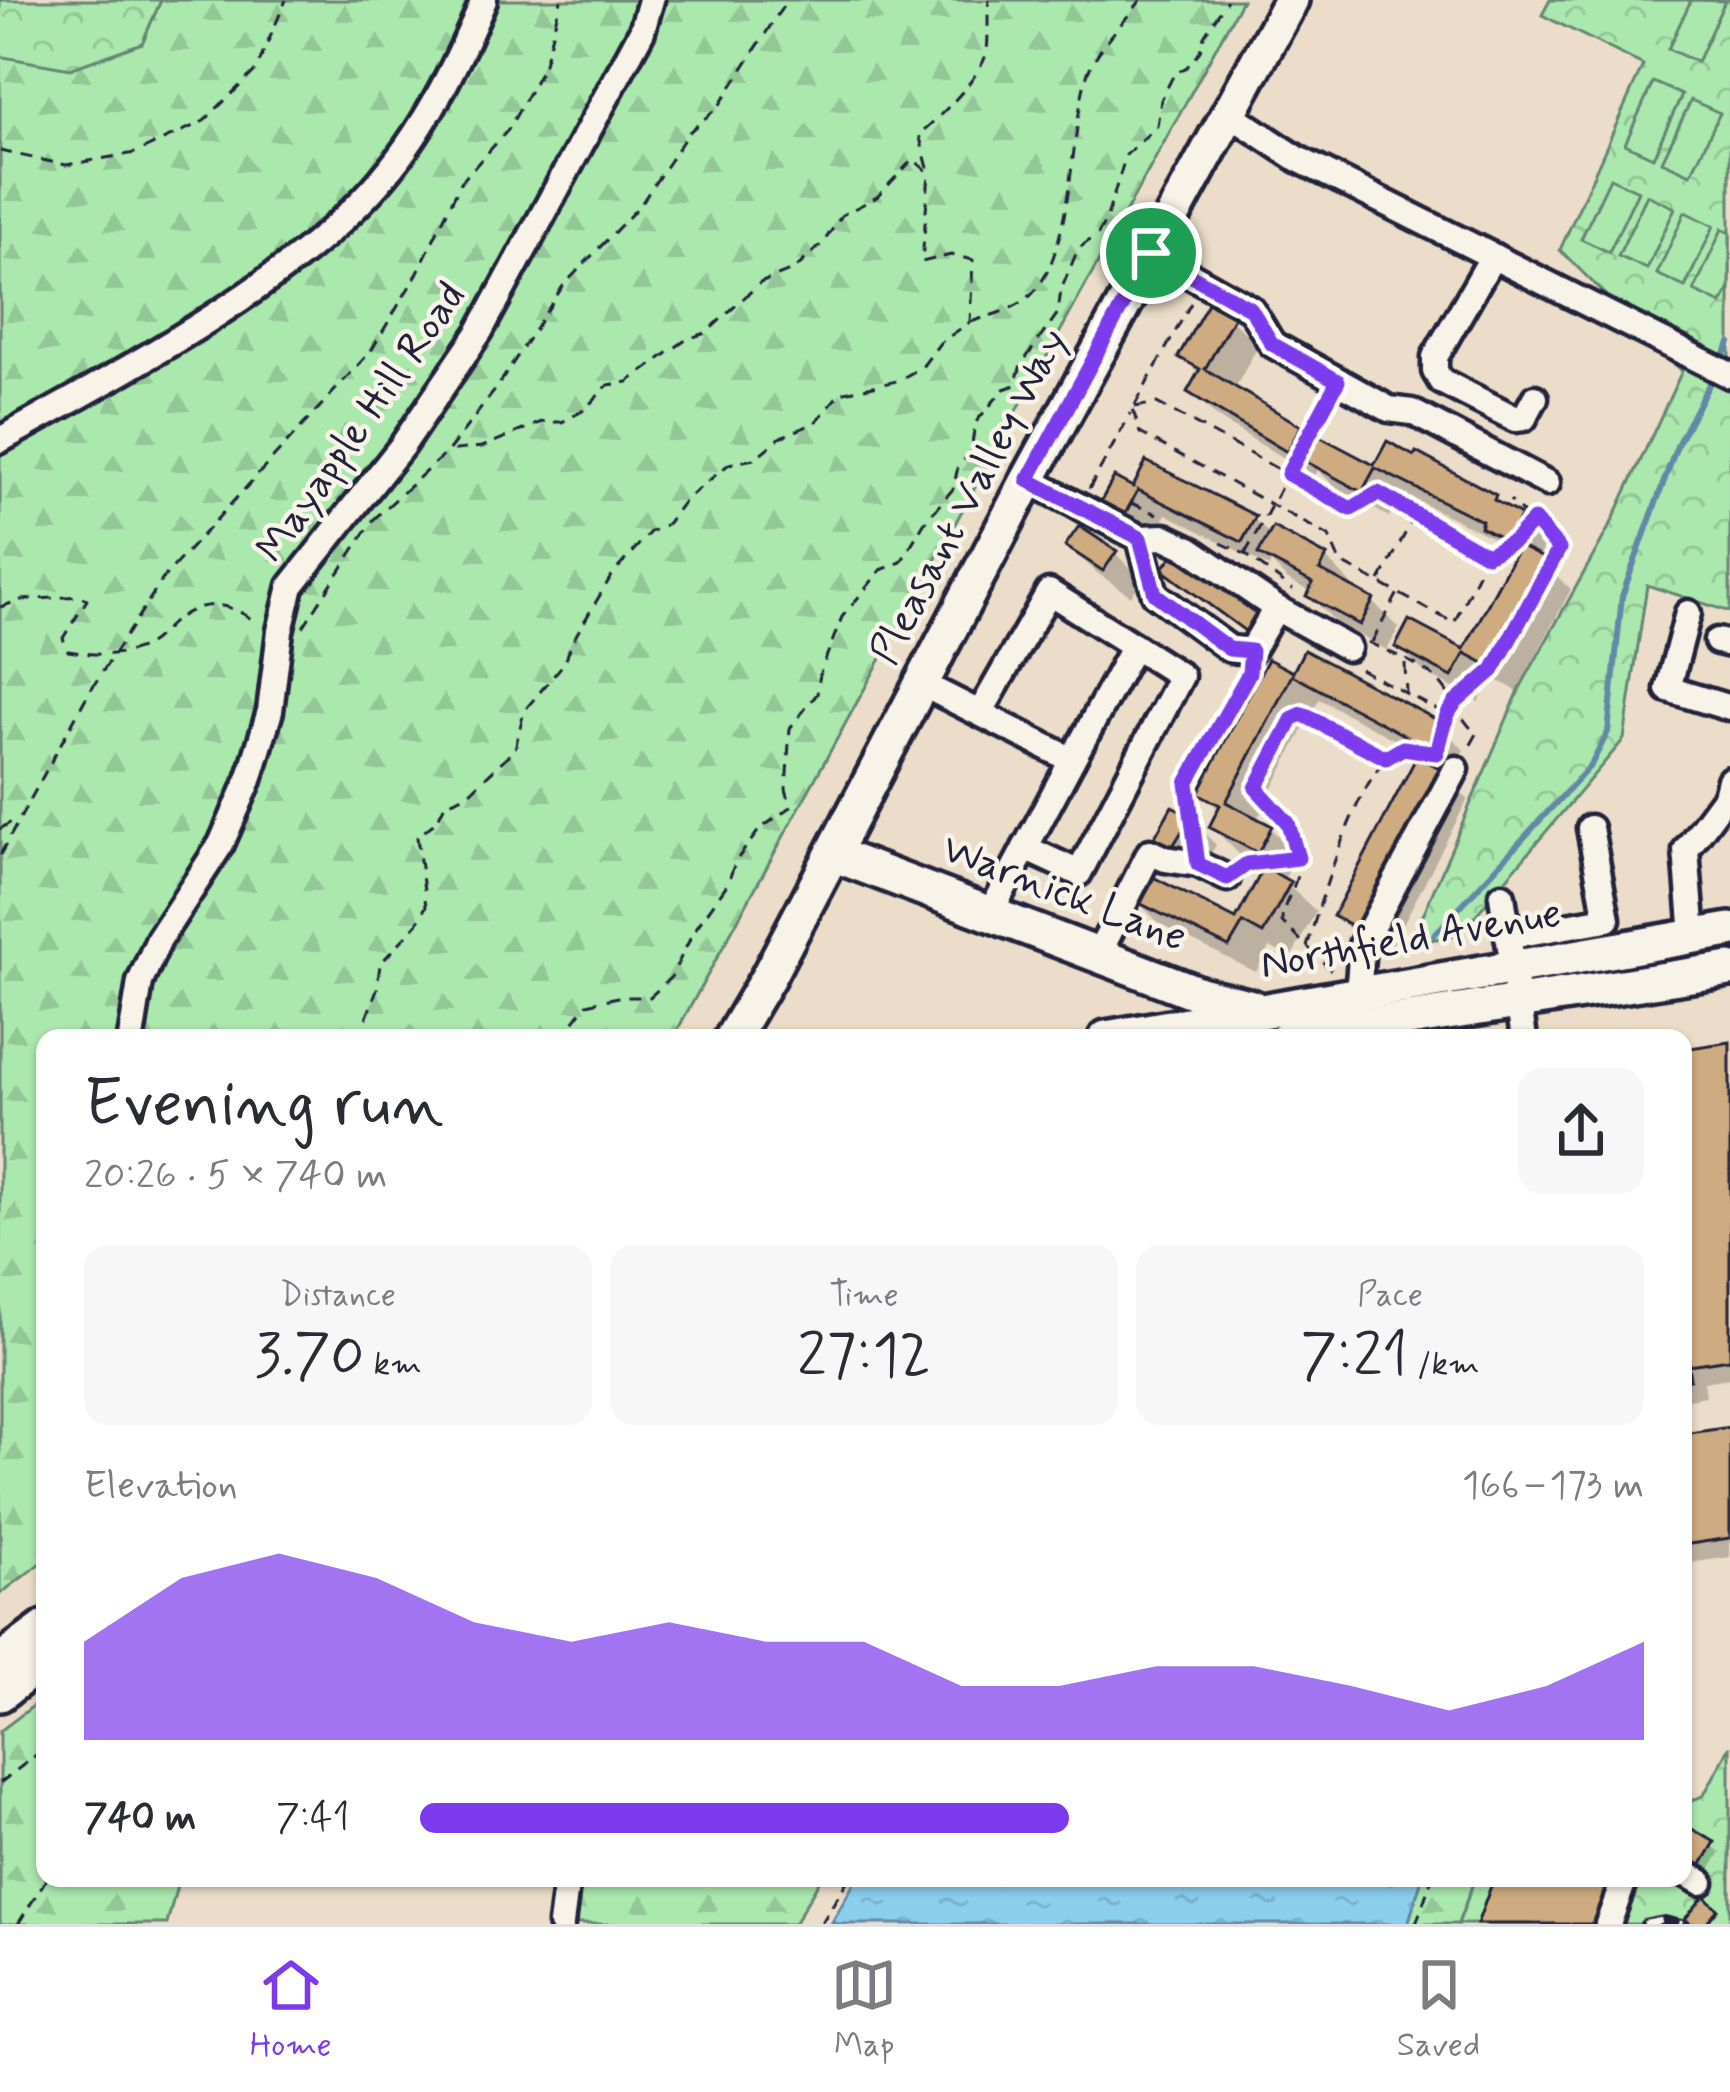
<!DOCTYPE html>
<meta charset="utf-8">
<style>
:root{--surface:#fff;--page:#f7f7f7;--text:#2b2b33;--muted:#7c7c81;--line:#e1e1e2;--accent:#7c3aed}
body{margin:0;font-family:Mynerve,sans-serif;background:var(--page);color:var(--text);height:100vh;display:flex;flex-direction:column;font-size:45px;white-space:nowrap}
*{box-sizing:border-box;margin:0}
p{font-size:39px;color:var(--muted)}
.icon{flex:none;width:66px;height:66px;fill:none;stroke:currentColor;stroke-width:2;stroke-linecap:round;stroke-linejoin:round}
.map{position:relative;flex:1;overflow:hidden}
.sheet{position:absolute;left:36px;top:1029px;width:1656px;height:858px;display:flex;flex-direction:column;background:var(--surface);border-radius:24px;box-shadow:0 3px 9px #0004}
.sheet>*{flex:none}
.pin{position:absolute;display:grid;place-items:center;width:102px;height:102px;color:#fff;margin:-51px;border:6px solid #fff;border-radius:50%;box-shadow:0 3px 12px #0007}
.round{display:grid;place-items:center;flex:none;width:126px;height:126px;border-radius:24px;background:var(--page)}
.overview{display:flex;align-items:center;justify-content:space-between;height:204px;padding:0 48px}
h1{font-size:66px;font-weight:600;line-height:90px}
.metrics{display:grid;grid-template-columns:repeat(3,1fr);gap:18px;height:204px;padding:12px 48px}
.metrics div{display:grid;align-content:center;border-radius:24px;background:var(--page);text-align:center}
.metrics b{font-size:60px;font-weight:600}
.metrics small{font-size:33px;font-weight:400}
.metrics p{font-size:33px}
.chart{height:336px;padding:24px 48px}
.chart p{display:flex;justify-content:space-between}
.chart svg{width:100%;height:216px;margin-top:12px;fill:var(--accent);opacity:.7}
ul{padding:0 48px;list-style:none;font-size:39px}
li{display:grid;grid-template-columns:192px 144px 1fr;align-items:center;height:90px}
li i{height:30px;border-radius:15px;background:var(--accent)}
.dock{display:flex;justify-content:space-around;align-items:center;height:168px;border-top:3px solid var(--line);background:var(--surface);font-size:33px;color:var(--muted)}
.dock a{display:grid;justify-items:center;gap:6px}
.dock .active{color:var(--accent)}
.map>svg:first-child{display:block}
.forest{fill:url(#forest-firs);stroke:#668574;stroke-width:3}
.park{fill:url(#park-crowns);stroke:#668574;stroke-width:3}
.pitch{fill:#abe8ae;stroke:#668574;stroke-width:3}
.water{fill:url(#water-ripples);stroke:#6289a6;stroke-width:3}
.shadow{fill:#0003}
.lines{fill:none;stroke-linecap:round;stroke-linejoin:round}
.stream{stroke:#6289a6;stroke-width:6}
.building{fill:#cfab81;stroke:#22223b;stroke-width:3}
.minor-casing{stroke:#22223b;stroke-width:33}
.major-casing{stroke:#22223b;stroke-width:42}
.path{stroke:#22223b;stroke-width:3;stroke-dasharray:12 9;stroke-linecap:butt}
.minor{stroke:#f7f3e8;stroke-width:24}
.major{stroke:#f7f3e8;stroke-width:33}
.rail-casing{stroke:#22223b;stroke-width:10}
.rail{stroke:#f7f3e8;stroke-width:6;stroke-dasharray:18;stroke-linecap:butt}
.route-casing{stroke:#fff;stroke-width:24}
.route{stroke:#7c3aed;stroke-width:15}
.labels{text-anchor:middle;dominant-baseline:central;stroke-width:9;stroke-linejoin:round;paint-order:stroke}
.street-label{font-size:42px;fill:#22223b;stroke:#f7f3e8}
</style>
<div class="map">
<svg width="1730" height="1924" viewBox="0 0 1730 1924">
<defs>
<pattern id="forest-firs" width="22" height="20" patternUnits="userSpaceOnUse" patternTransform="scale(3)"><rect width="22" height="20" fill="#abe8ae"/><path d="M5 1l3.5 6h-7zM16 11l3.5 6h-7z" fill="#93c797"/></pattern>
<pattern id="park-crowns" width="20" height="18" patternUnits="userSpaceOnUse" patternTransform="scale(3)"><rect width="20" height="18" fill="#abe8ae"/><path d="M2 6a3 3 0 1 1 6 0M12 15a3 3 0 1 1 6 0" fill="none" stroke="#93c797"/></pattern>
<pattern id="water-ripples" width="26" height="14" patternUnits="userSpaceOnUse" patternTransform="scale(3)"><rect width="26" height="14" fill="#8cceed"/><path d="M2 4q2-2 4 0t4 0M15 11q2-2 4 0t4 0" fill="none" stroke="#78b1cc"/></pattern>
</defs>
<rect width="100%" height="100%" fill="#ebddc9"/>
<filter id="ink" filterUnits="userSpaceOnUse"><feTurbulence type="fractalNoise" baseFrequency=".00833" numOctaves="2"/><feDisplacementMap in="SourceGraphic" scale="24" xChannelSelector="R" yChannelSelector="G"/><feConvolveMatrix kernelMatrix="1 2 1 2 8 2 1 2 1" color-interpolation-filters="sRGB"/></filter>
<g filter="url(#ink)">
<!-- forest -->
<g class="forest">
<polygon points="161,0 1242,0 673,1038 45,1038 45,1560 0,1594 0,52 4,57 142,43"/>
<polygon points="45,1697 45,1878 179,1878 167,1924 0,1924 0,1731"/>
<polygon points="581,1878 821,1878 794,1924 574,1924"/>
<polygon points="1422,1878 1475,1878 1458,1924 1408,1924"/>
</g>
<!-- park -->
<g class="park">
<polygon points="0,0 161,0 142,43 70,69 3,57 0,52"/>
<polygon points="1550,0 1730,0 1730,612 1647,585 1624,739 1459,935 1411,943 1520,688 1612,522 1682,371 1560,250 1643,65 1542,15"/>
<polygon points="1730,1746 1730,1924 1458,1924 1475,1878 1683,1878 1683,1805 1704,1795"/>
</g>
<!-- pitch -->
<g class="pitch">
<polygon points="1691,0 1725,1 1697,62 1668,49"/>
<polygon points="1653,82 1682,95 1653,157 1625,144"/>
<polygon points="1691,100 1720,113 1691,174 1662,161"/>
<polygon points="1610,178 1638,191 1609,252 1581,239"/>
<polygon points="1647,195 1675,208 1647,269 1618,256"/>
<polygon points="1685,212 1714,226 1685,287 1657,274"/>
<polygon points="1722,229 1730,233 1730,288 1722,304 1694,291"/>
</g>
<!-- water -->
<polygon class="water" points="857,1878 1422,1878 1408,1924 831,1924"/>
<!-- shadow -->
<g class="shadow">
<polygon points="1232,320 1258,346 1235,388 1299,429 1317,447 1321,440 1375,469 1389,445 1495,498 1546,544 1538,559 1571,589 1517,691 1492,677 1479,702 1425,673 1398,646 1465,653 1517,556 1497,540 1402,493 1389,517 1335,487 1318,470 1314,477 1218,418 1191,392 1200,375 1182,356"/>
<polygon points="1147,465 1254,519 1271,536 1326,558 1352,585 1350,589 1372,601 1399,628 1387,650 1336,622 1309,596 1311,592 1288,580 1271,563 1269,567 1166,514 1152,540 1130,529 1103,502 1134,491"/>
<polygon points="1069,546 1115,553 1142,580 1131,596 1096,572"/>
<polygon points="1305,654 1438,723 1464,750 1453,771 1319,699 1256,821 1270,828 1297,855 1283,881 1316,911 1291,958 1270,947 1256,972 1161,925 1135,899 1237,923 1267,868 1239,854 1212,827 1220,811 1202,793 1269,663 1294,676"/>
<polygon points="1442,772 1468,799 1387,955 1363,943 1337,916"/>
<polygon points="1190,818 1216,845 1197,876 1156,842"/>
<polygon points="1730,1045 1730,1378 1704,1382 1706,1396 1683,1400 1683,1052"/>
<polygon points="1730,1430 1730,1557 1683,1564 1683,1437"/>
<polygon points="1683,1827 1721,1852 1709,1871 1683,1853"/>
</g>
<g class="lines">
<!-- stream -->
<g class="stream">
<polyline points="1721,361 1730,343"/>
<polyline points="1434,935 1591,765 1608,732 1622,596 1678,443 1715,373"/>
</g>
</g>
<!-- building -->
<g class="building">
<polygon points="1208,303 1234,317 1205,369 1301,426 1287,452 1187,392 1200,369 1178,357"/>
<polygon points="1319,436 1374,465 1387,441 1414,456 1416,452 1496,495 1494,500 1521,515 1507,541 1480,527 1482,521 1375,468 1362,492 1305,461"/>
<polygon points="1146,461 1256,516 1242,542 1138,490 1124,516 1100,503 1114,477 1133,487"/>
<polygon points="1079,526 1117,551 1103,571 1065,546"/>
<polygon points="1273,527 1327,556 1320,570 1374,599 1360,625 1306,596 1313,583 1258,554"/>
<polygon points="1519,546 1547,560 1490,666 1465,653 1452,677 1395,647 1409,620 1464,649"/>
<polygon points="1174,553 1261,617 1249,634 1162,570"/>
<polygon points="1304,650 1439,721 1426,747 1292,675 1226,802 1272,826 1258,853 1209,827 1220,805 1198,793 1268,659 1293,672"/>
<polygon points="1417,756 1443,770 1360,930 1333,916"/>
<polygon points="1172,806 1191,816 1170,851 1152,842"/>
<polygon points="1264,867 1291,882 1263,934 1243,923 1229,947 1131,899 1145,873 1236,919"/>
<polygon points="1730,1042 1730,1359 1688,1365 1690,1379 1683,1380 1683,1049"/>
<polygon points="1730,1427 1730,1538 1683,1545 1683,1434"/>
<polygon points="1683,1824 1715,1842 1701,1866 1683,1855"/>
<polygon points="1494,1878 1612,1878 1595,1924 1477,1924"/>
<polygon points="1704,1896 1718,1909 1705,1924 1691,1924 1685,1919"/>
</g>
<g class="lines">
<defs>
<g id="minor">
<polyline points="1228,113 1298,159 1730,375"/>
<polyline points="1151,253 1251,309 1272,344 1389,409 1412,412 1547,483"/>
<polyline points="1493,256 1435,357 1435,371 1441,381 1516,419 1524,418 1535,398"/>
<path d="M0,440C118,374 282,289 373,189C423,134 455,68 484,0"/>
<polyline points="1028,480 1140,538 1165,537 1188,548 1276,608 1348,648"/>
<polyline points="1140,538 1155,594 1230,649 1251,651 1276,608"/>
<polyline points="1688,613 1668,689 1730,708"/>
<polyline points="1717,641 1730,644"/>
<polyline points="922,684 1072,760 990,914"/>
<polyline points="980,713 1049,592 1181,676 1079,873 1025,848"/>
<polyline points="1072,760 1134,646"/>
<polyline points="1502,896 1524,1038"/>
<polyline points="1508,936 1607,919 1590,828"/>
<polyline points="1693,936 1686,850 1726,796 1730,780"/>
<polyline points="1098,955 1150,852 1165,859 1198,864 1227,878"/>
<polyline points="1358,995 1362,945 1456,769"/>
<polyline points="131,1038 140,982 159,939 221,844 249,780 270,711 280,631 291,586 402,446 480,331 642,31 651,0"/>
<polyline points="1683,1872 1701,1882"/>
<polyline points="561,1924 567,1878"/>
<polyline points="1608,1924 1625,1878"/>
</g>
<g id="major">
<polyline points="833,854 1200,994 1252,1007"/>
<polyline points="732,1038 768,977 1028,480 1291,0"/>
<polyline points="1106,1038 1730,930"/>
<polyline points="1287,1038 1730,969"/>
<polyline points="0,1661 45,1628"/>
<polyline points="0,1694 45,1660"/>
</g>
</defs>
<!-- minor casing -->
<use href="#minor" class="minor-casing"/>
<!-- major casing -->
<use href="#major" class="major-casing"/>
<!-- path -->
<g class="path">
<polyline points="0,151 66,165 135,153 204,121 256,70 286,0"/>
<path d="M928,168L919,134C938,119 984,74 987,50C989,34 987,17 989,0"/>
<path d="M971,322C991,315 1014,310 1030,296C1073,257 1070,131 1087,75C1096,49 1124,22 1141,0"/>
<polyline points="1135,405 1191,303"/>
<polyline points="1135,407 1157,403 1351,509 1379,493 1484,553"/>
<polyline points="1133,410 1140,433 1329,536 1340,562 1454,623 1487,555 1514,541 1533,522"/>
<polyline points="1089,489 1131,413"/>
<polyline points="1131,503 1157,514"/>
<polyline points="1221,543 1245,554 1293,590"/>
<polyline points="1245,554 1329,399"/>
<polyline points="1380,581 1415,515"/>
<path d="M0,607L21,600L81,596L87,600L63,638L68,651C92,655 120,657 143,647C154,643 163,631 172,623C202,598 228,601 257,623"/>
<polyline points="303,627 374,519 448,451 496,389 563,286 641,204 688,133 719,106 787,0"/>
<path d="M1368,642C1389,653 1420,663 1437,680C1454,697 1459,719 1477,734L1469,748"/>
<polyline points="1372,642 1398,593"/>
<polyline points="1405,663 1406,694"/>
<polyline points="1360,669 1447,715"/>
<polyline points="0,829 16,819"/>
<polyline points="1196,842 1187,783 1249,671"/>
<polyline points="0,855 88,694 164,577 371,351 417,274 461,182 508,130 543,67 561,0"/>
<polyline points="1247,864 1266,859 1296,858"/>
<path d="M1307,947C1319,907 1360,764 1399,750C1410,746 1425,751 1437,753L1447,715L1455,703L1493,670L1559,549L1510,500"/>
<path d="M1331,970L1282,922C1282,904 1294,892 1297,875C1304,839 1278,812 1256,787L1293,718L1302,714L1386,758"/>
<polyline points="359,1038 377,989 380,964 417,924 426,906 417,837 437,821 445,804 468,794 515,749 524,711 565,662 572,642 612,575 650,532 667,524 684,501 729,464 754,459 781,437 815,423 840,393 897,381 922,367 940,343 970,322 973,260 951,255 922,262 929,173 913,159 877,197 842,215 823,243 795,269 760,283 706,333 687,339 628,382 608,385 584,410 562,422 542,422 482,447 448,451"/>
<polyline points="561,1038 587,1004 618,997 650,997 671,977 694,931 728,883 735,862 760,829 791,807 786,789 790,728 817,694 820,673 842,617 881,570 901,562 924,523 953,489 958,467 971,452 975,423 1004,389 1015,385 1021,365 1058,313 1061,290 1078,249 1098,234 1106,220 1126,155 1157,126 1161,100 1174,74 1187,67 1200,51 1204,36 1227,0"/>
<polyline points="0,1783 45,1748"/>
<polyline points="18,1924 47,1878"/>
<polyline points="821,1924 849,1878"/>
<polyline points="1416,1924 1432,1878"/>
</g>
<!-- minor -->
<use href="#minor" class="minor"/>
<!-- major -->
<use href="#major" class="major"/>
<defs>
<polyline id="rail" points="1644,1924 1665,1920 1682,1924"/>
</defs>
<!-- rail casing -->
<use href="#rail" class="rail-casing"/>
<!-- rail -->
<use href="#rail" class="rail"/>
</g>
</g>
<g class="lines" filter="url(#ink)">
<defs>
<polygon id="route" points="1151,253 1251,309 1272,344 1338,381 1288,474 1351,509 1378,493 1487,555 1514,541 1534,520 1559,549 1493,670 1455,703 1447,715 1437,753 1403,748 1386,758 1302,714 1293,718 1256,788 1288,823 1298,858 1247,864 1227,878 1198,864 1187,783 1249,673 1251,651 1229,649 1155,594 1140,538 1028,480"/>
</defs>
<!-- route casing -->
<use href="#route" class="route-casing"/>
<!-- route -->
<use href="#route" class="route"/>
</g>
<g class="labels">
<!-- street labels -->
<g class="street-label">
<text transform="translate(362 423) rotate(-55)">Mayapple Hill Road</text>
<text transform="translate(970 497) rotate(-62)">Pleasant Valley Way</text>
<text transform="translate(1064 894) rotate(21)">Warnick Lane</text>
<text transform="translate(1411 940) rotate(-10)">Northfield Avenue</text>
</g>
</g>
</svg>
<div class="pin" style="left:1151px;top:253px;background:#1e9e55"><svg class="icon" aria-label="arrive" viewBox="0 0 24 24"><path d="M6 21V4h12l-3 4 3 4H6"/></svg></div>
<section class="sheet">
<div class="overview"><div><h1>Evening run</h1><p>20:26 · 5 × 740 m</p></div><a class="round"><svg class="icon" aria-label="share" viewBox="0 0 24 24"><path d="M12 15V3M7 8l5-5 5 5M5 13v7h14v-7"/></svg></a></div>
<div class="metrics">
<div><p>Distance</p><b>3.70<small> km</small></b></div>
<div><p>Time</p><b>27:12</b></div>
<div><p>Pace</p><b>7:21<small> /km</small></b></div>
</div>
<div class="chart"><p><span>Elevation</span>166–173 m</p>
<svg viewBox="0 0 160 44" preserveAspectRatio="none"><path d="M0 44V24L10 11L20 6L30 11L40 20L50 24L60 20L70 24L80 24L90 33L100 33L110 29L120 29L130 33L140 38L150 33L160 24V44z"/></svg>
</div>
<ul>
<li><b>740 m</b>7:41<i style="width:53%"></i></li>
</ul>
</section>
</div>
<nav class="dock">
<a class="active"><svg class="icon" aria-label="home" viewBox="0 0 24 24"><path d="M3 11l9-7 9 7M6 9v11h12V9"/></svg>Home</a>
<a><svg class="icon" aria-label="map" viewBox="0 0 24 24"><path d="M3 6l6-2 6 2 6-2v14l-6 2-6-2-6 2zM9 4v14M15 6v14"/></svg>Map</a>
<a><svg class="icon" aria-label="saved" viewBox="0 0 24 24"><path d="M7 4h10v16l-5-4-5 4z"/></svg>Saved</a>
</nav>
